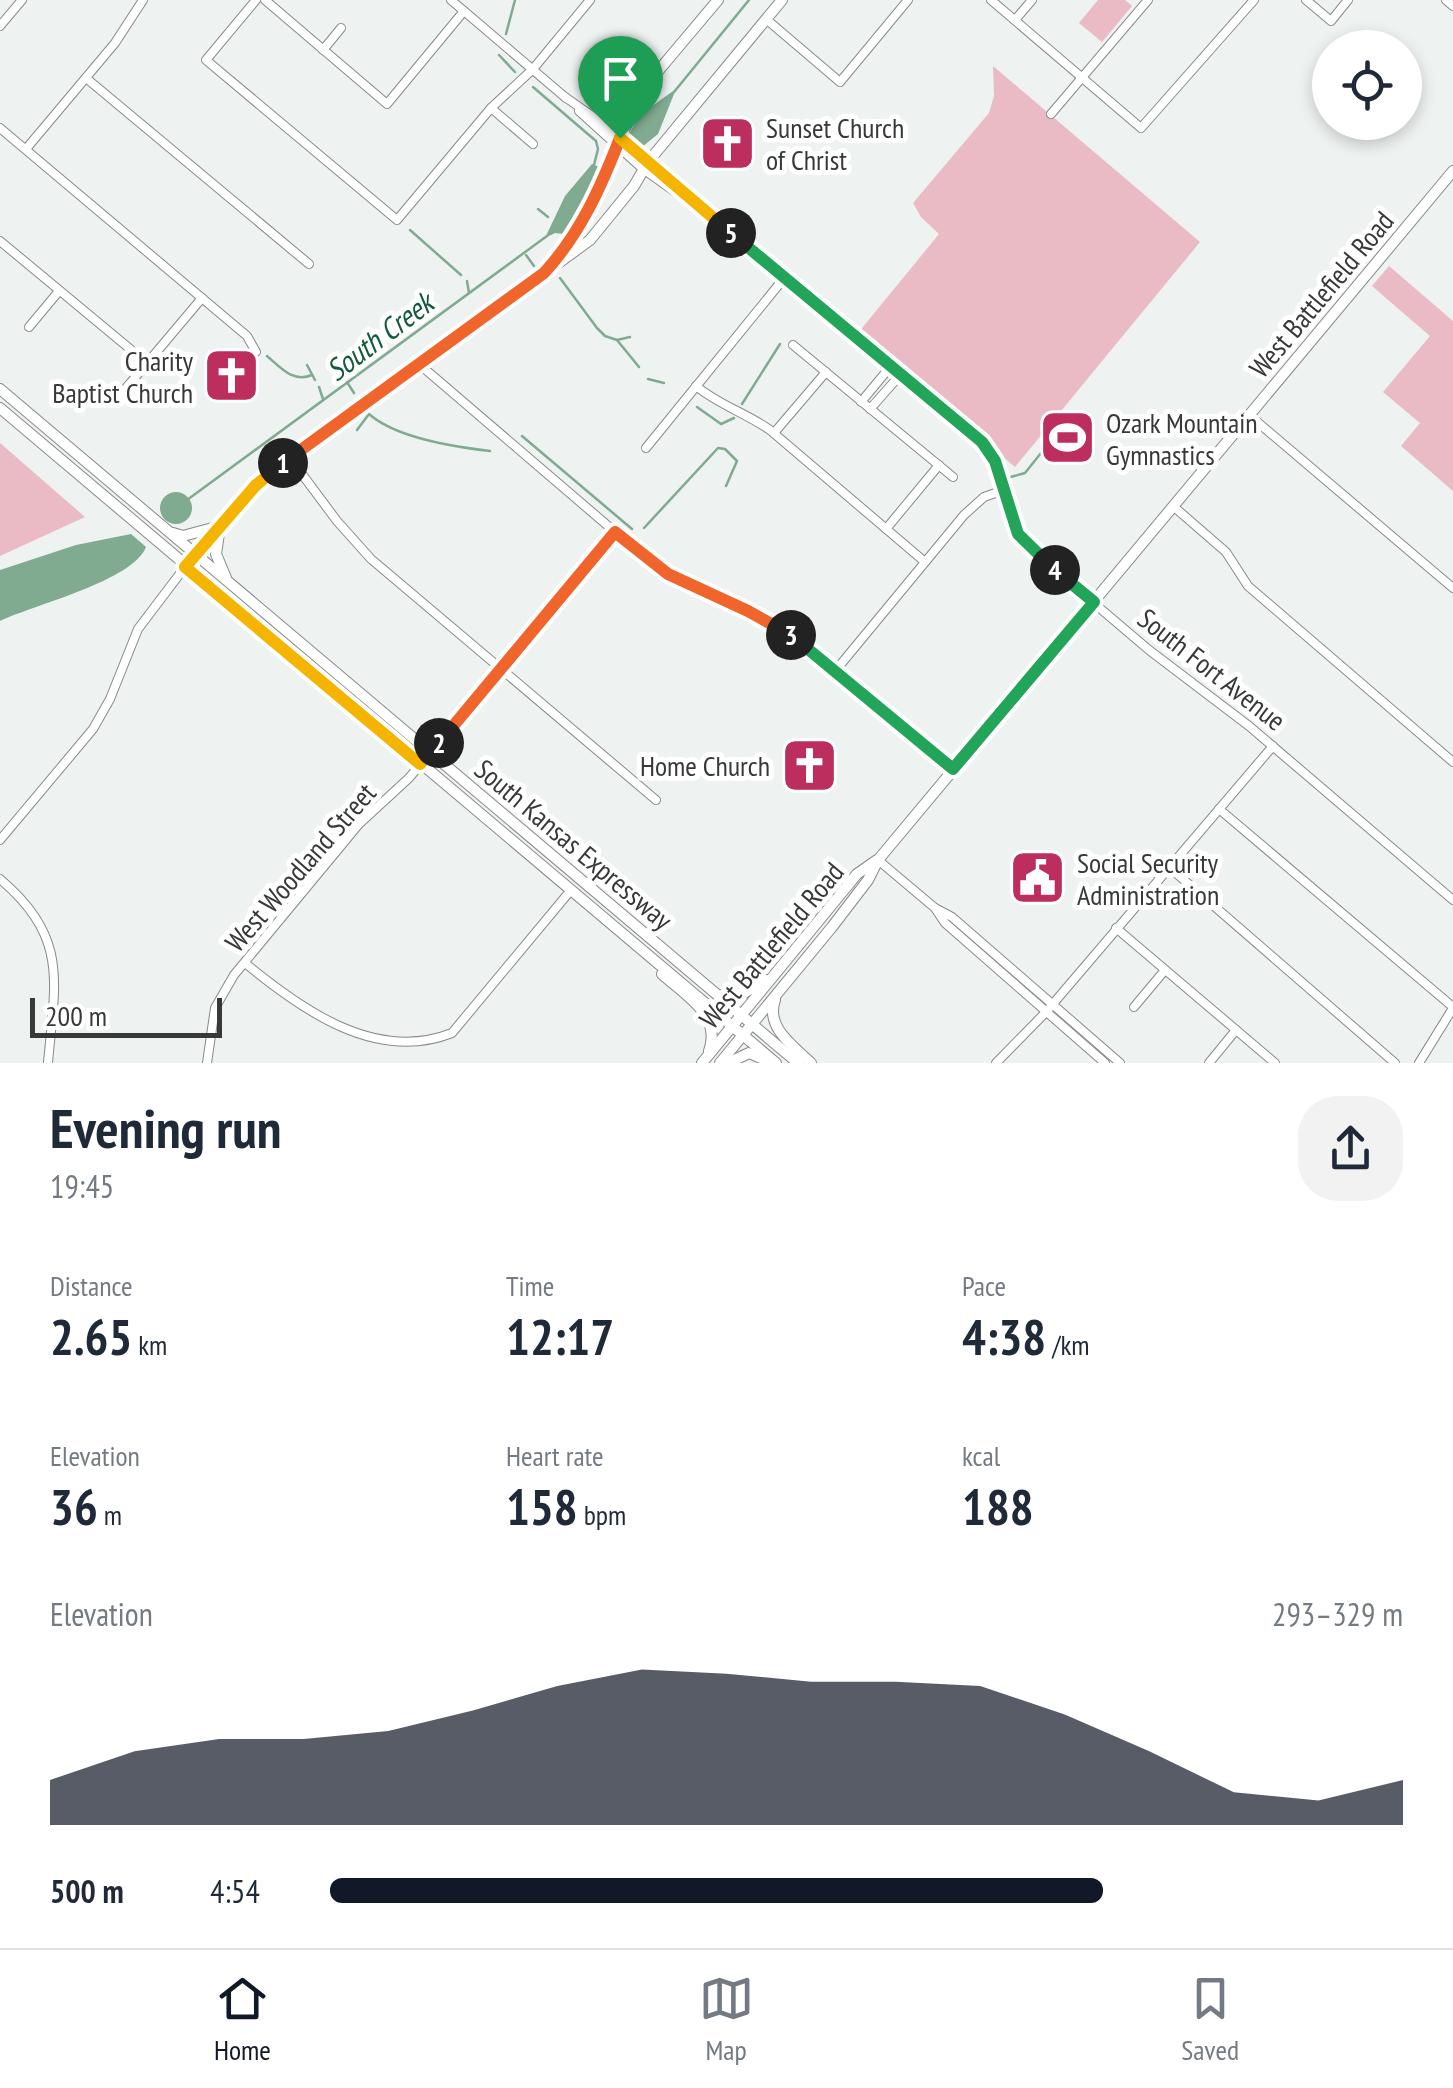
<!DOCTYPE html>
<meta charset="utf-8">
<style>
:root{--surface:#fff;--page:#f2f2f3;--text:#1f2937;--muted:#747a83;--line:#e0e1e3;--accent:#111827}
body{margin:0;font-family:"PT Sans Narrow",sans-serif;background:var(--page);color:var(--text);height:100vh;display:flex;flex-direction:column;font-size:38px;white-space:nowrap}
*{box-sizing:border-box;margin:0}
p{font-size:32px;color:var(--muted)}
.icon{flex:none;width:55px;height:55px;fill:none;stroke:currentColor;stroke-width:2;stroke-linecap:round;stroke-linejoin:round}
.map{position:relative;height:1063px;overflow:hidden}
.side{display:flex;flex-direction:column;background:var(--surface);flex:1}
.side>*{flex:none}
.tools{position:absolute;left:1312px;top:30px;display:grid;gap:20px}
.tools a{display:grid;place-items:center;width:110px;height:110px;border-radius:50%;background:var(--surface);box-shadow:0 5px 15px #0003;font-size:50px}
.scale{position:absolute;left:30px;bottom:25px;width:192px;box-sizing:border-box;padding-left:10px;border:5px solid #373938;border-top:0;font-size:28px;line-height:35px;white-space:nowrap;color:#373938;-webkit-text-stroke:8px #fff;paint-order:stroke}
.pin{position:absolute;display:grid;place-items:center;width:85px;height:85px;color:#fff;margin:-102px -42px;border-radius:50% 50% 50% 0;rotate:-45deg;box-shadow:0 0 10px #0007}
.pin .icon{rotate:45deg}
.km{position:absolute;width:50px;height:50px;margin:-25px;border-radius:50%;background:#222;color:#fff;font-size:28px;line-height:50px;text-align:center}
.round{display:grid;place-items:center;flex:none;width:105px;height:105px;border-radius:40px;background:var(--page)}
.summary{display:flex;align-items:center;justify-content:space-between;height:170px;padding:0 50px}
h1{font-size:55px;font-weight:700;line-height:75px}
.stats{display:grid;grid-template-columns:repeat(3,1fr);gap:15px;height:170px;padding:10px 50px}
.stats div{display:grid;align-content:center}
.stats b{font-size:50px;font-weight:700}
.stats small{font-size:28px;font-weight:400}
.stats p{font-size:28px}
.chart{height:280px;padding:20px 50px}
.chart p{display:flex;justify-content:space-between}
.chart svg{width:100%;height:180px;margin-top:10px;fill:var(--accent);opacity:.7}
ul{padding:0 50px;list-style:none;font-size:32px}
li{display:grid;grid-template-columns:160px 120px 1fr;align-items:center;height:75px}
li i{height:25px;border-radius:12px;background:var(--accent)}
.tab-bar{display:flex;justify-content:space-around;align-items:center;height:140px;border-top:2px solid var(--line);background:var(--surface);font-size:28px;color:var(--muted)}
.tab-bar a{display:grid;justify-items:center;gap:5px}
.tab-bar .active{color:var(--accent)}
.map>svg:first-child{display:block}
.green{fill:#eabbc4}
.water{fill:#80ab91}
.lines{fill:none;stroke-linecap:round;stroke-linejoin:round}
.stream{stroke:#80ab91;stroke-width:2.5}
.minor-casing{stroke:#868a88;stroke-width:10}
.major-casing{stroke:#868a88;stroke-width:12}
.minor{stroke:#fff;stroke-width:8}
.major{stroke:#fff;stroke-width:10}
.split-1-casing{stroke:#fff;stroke-width:20}
.split-2-casing{stroke:#fff;stroke-width:20}
.split-3-casing{stroke:#fff;stroke-width:20}
.split-4-casing{stroke:#fff;stroke-width:20}
.split-5-casing{stroke:#fff;stroke-width:20}
.split-6-casing{stroke:#fff;stroke-width:20}
.split-1{stroke:#f0652b;stroke-width:12}
.split-2{stroke:#f5b400;stroke-width:12}
.split-3{stroke:#f0652b;stroke-width:12}
.split-4{stroke:#22a559;stroke-width:12}
.split-5{stroke:#22a559;stroke-width:12}
.split-6{stroke:#f5b400;stroke-width:12}
.labels{text-anchor:middle;dominant-baseline:central;stroke-width:10;stroke-linejoin:round;paint-order:stroke}
.poi-label{font-size:28px;fill:#373938;stroke:#fff;text-anchor:start}
.street-label{font-size:28px;fill:#373938;stroke:#fff}
.water-label{font-size:30px;font-style:italic;fill:#115b39;stroke:#fff}
</style>
<div class="map">
<svg width="1453" height="1063" viewBox="0 0 1453 1063">
<rect width="100%" height="100%" fill="#eef2f0"/>
<!-- green -->
<g class="green">
<polygon points="1098,0 1125,0 1132,6 1102,42 1079,23"/>
<polygon points="993,66 1200,242 1015,467 858,333 939,234 921,217 913,203 989,113 994,96"/>
<polygon points="1389,266 1453,321 1453,491 1401,446 1420,423 1383,392 1430,336 1372,286"/>
<polygon points="0,443 85,517 0,556"/>
</g>
<!-- water -->
<g class="water">
<path d="M676,89L658,134L642,147L629,135C638,113 657,103 676,89Z"/>
<polygon points="592,164 599,167 580,211 564,234 555,233 545,238 565,196"/>
<circle cx="176" cy="508" r="16"/>
<path d="M131,534L146,547C133,581 33,605 0,621V570L76,545Z"/>
</g>
<g class="lines">
<!-- stream -->
<g class="stream">
<polyline points="506,34 515,0"/>
<polyline points="499,55 515,72"/>
<polyline points="533,87 596,141 598,149 594,165"/>
<polyline points="674,92 749,0"/>
<polyline points="538,209 548,217"/>
<polyline points="410,230 461,275"/>
<polyline points="526,255 534,266"/>
<polyline points="560,278 597,328 605,336 617,340 639,367"/>
<polyline points="467,281 469,293"/>
<polyline points="617,340 630,337"/>
<path d="M267,356C281,368 293,383 312,375"/>
<polyline points="307,365 315,380"/>
<polyline points="648,379 664,383"/>
<polyline points="347,382 354,393"/>
<polyline points="319,387 323,399"/>
<polyline points="742,404 780,344"/>
<polyline points="697,407 721,424 734,418"/>
<path d="M357,430L369,414C396,438 455,447 490,451"/>
<polyline points="522,436 632,529"/>
<polyline points="1007,478 1025,473 1041,453"/>
<polyline points="187,500 547,236"/>
<polyline points="644,528 718,448 725,449 737,461 726,486"/>
</g>
<defs>
<g id="minor">
<polyline points="256,0 206,60 397,220 491,108 533,69 590,0"/>
<polyline points="265,0 387,104 464,11"/>
<polyline points="451,0 566,98"/>
<polyline points="991,0 1141,128 1254,0"/>
<polyline points="1306,0 1331,21 1348,0"/>
<polyline points="1446,0 1453,6"/>
<polyline points="766,19 840,82 908,0"/>
<polyline points="1015,20 1032,0"/>
<polyline points="0,26 22,0"/>
<polyline points="323,50 341,28"/>
<polyline points="86,78 309,264"/>
<polyline points="565,97 598,120 974,434 995,461 1014,525 1029,548 1149,650 1249,726 1453,900"/>
<polyline points="491,108 533,144"/>
<polyline points="579,111 643,169 688,201"/>
<polyline points="1051,114 1148,0"/>
<polyline points="0,128 247,336 256,352"/>
<polyline points="26,149 115,43 143,0"/>
<polyline points="0,241 147,363"/>
<polyline points="29,327 59,291"/>
<polyline points="793,345 953,477"/>
<path d="M419,364L649,561C692,591 742,604 786,632C846,670 899,723 953,769"/>
<path d="M696,386C719,405 746,413 770,430L925,562"/>
<polyline points="116,400 202,298"/>
<polyline points="861,402 891,366"/>
<polyline points="870,409 901,374"/>
<polyline points="1249,415 1453,588"/>
<polyline points="774,433 826,372"/>
<polyline points="646,448 785,277"/>
<polyline points="290,458 337,521 371,559 656,800"/>
<polyline points="1173,506 1226,552 1248,586 1453,762"/>
<polyline points="886,529 939,465"/>
<polyline points="836,670 964,515 984,497 1004,490"/>
<polyline points="1219,809 1453,1007"/>
<polyline points="0,840 93,729 110,699 138,629 185,567"/>
<polyline points="878,860 935,908 952,917 1120,1063"/>
<polyline points="1169,867 1395,1063"/>
<path d="M0,879C69,938 55,981 48,1063"/>
<polyline points="935,908 945,923 1105,1063"/>
<polyline points="1116,928 1275,1063"/>
<path d="M245,963C302,1010 376,1063 452,1033L571,890"/>
<polyline points="1134,1007 1165,970"/>
<polyline points="207,1063 215,1008 234,975 359,824 409,778 615,533"/>
<polyline points="996,1063 1046,1012 1273,746"/>
<polyline points="1209,1063 1236,1030"/>
<polyline points="1419,1063 1453,1008"/>
</g>
<g id="major">
<polyline points="598,120 610,119 636,97"/>
<polyline points="558,258 582,222 643,89 718,0"/>
<polyline points="0,389 798,1063"/>
<polyline points="0,408 776,1063"/>
<polyline points="173,533 183,536 220,526 216,554 226,578"/>
<polyline points="192,558 257,485 290,458 590,240 634,186 648,162 782,0"/>
<path d="M662,974C686,996 722,1015 709,1051"/>
<polyline points="722,995 744,993 766,980"/>
<path d="M775,1000C765,1027 793,1046 811,1063"/>
<polyline points="702,1063 857,874 877,860"/>
<polyline points="720,1063 832,927 868,880 878,860 1453,171"/>
<polyline points="728,1063 749,1053 768,1061"/>
</g>
</defs>
<!-- minor casing -->
<use href="#minor" class="minor-casing"/>
<!-- major casing -->
<use href="#major" class="major-casing"/>
<!-- minor -->
<use href="#minor" class="minor"/>
<!-- major -->
<use href="#major" class="major"/>
</g>
<g class="lines">
<defs>
<path id="split-1" d="M283,463L544,273C580,234 601,187 620,138"/>
<polyline id="split-2" points="283,463 256,485 185,567 420,764 439,743"/>
<polyline id="split-3" points="439,743 615,532 668,574 748,611 791,635"/>
<polyline id="split-4" points="791,635 953,769 1094,602 1055,570"/>
<polyline id="split-5" points="731,233 982,442 995,461 1018,534 1055,570"/>
<polyline id="split-6" points="620,138 731,233"/>
</defs>
<!-- split-1 casing -->
<use href="#split-1" class="split-1-casing"/>
<!-- split-2 casing -->
<use href="#split-2" class="split-2-casing"/>
<!-- split-3 casing -->
<use href="#split-3" class="split-3-casing"/>
<!-- split-4 casing -->
<use href="#split-4" class="split-4-casing"/>
<!-- split-5 casing -->
<use href="#split-5" class="split-5-casing"/>
<!-- split-6 casing -->
<use href="#split-6" class="split-6-casing"/>
<!-- split-1 -->
<use href="#split-1" class="split-1"/>
<!-- split-2 -->
<use href="#split-2" class="split-2"/>
<!-- split-3 -->
<use href="#split-3" class="split-3"/>
<!-- split-4 -->
<use href="#split-4" class="split-4"/>
<!-- split-5 -->
<use href="#split-5" class="split-5"/>
<!-- split-6 -->
<use href="#split-6" class="split-6"/>
</g>
<!-- icons -->
<defs>
<symbol id="church-square" viewBox="-11 -11 22 22"><rect x="-9" y="-9" width="18" height="18" rx="4" fill="#bc2e5d" stroke="#fff"/><path d="M-1.2-6h2.4v3.5h3.3v2.4h-3.3V6h-2.4V-.1h-3.3v-2.4h3.3Z" fill="#fff"/></symbol>
<symbol id="stadium-square" viewBox="-11 -11 22 22"><rect x="-9" y="-9" width="18" height="18" rx="4" fill="#bc2e5d" stroke="#fff"/><path d="M0-5a6.5 5 0 1 0 0 10a6.5 5 0 1 0 0-10ZM-3.5-1.8h7v3.6h-7Z" fill="#fff"/></symbol>
<symbol id="civic-square" viewBox="-11 -11 22 22"><rect x="-9" y="-9" width="18" height="18" rx="4" fill="#bc2e5d" stroke="#fff"/><path d="M-.6-6.5H3V-4.5H.6V-3L4-1V1h2V6H-6V1h2V-1L-.6-3ZM-1.2 2.5V6h2.4V2.5Z" fill="#fff"/></symbol>
</defs>
<g fill-rule="evenodd">
<use href="#church-square" x="696" y="112" width="63" height="63"/>
<use href="#church-square" x="200" y="344" width="63" height="63"/>
<use href="#stadium-square" x="1036" y="406" width="63" height="63"/>
<use href="#church-square" x="778" y="734" width="63" height="63"/>
<use href="#civic-square" x="1006" y="846" width="63" height="63"/>
</g>
<g class="labels">
<!-- poi labels -->
<g class="poi-label">
<text x="766" y="127">Sunset Church<tspan x="766" dy="32">of Christ</tspan></text>
<text x="193" y="360" text-anchor="end">Charity<tspan x="193" dy="32">Baptist Church</tspan></text>
<text x="1106" y="422">Ozark Mountain<tspan x="1106" dy="32">Gymnastics</tspan></text>
<text x="770" y="765" text-anchor="end">Home Church</text>
<text x="1077" y="862">Social Security<tspan x="1077" dy="32">Administration</tspan></text>
</g>
<!-- street labels -->
<g class="street-label">
<text transform="translate(1321 294) rotate(-50)">West Battlefield Road</text>
<text transform="translate(1212 669) rotate(38)">South Fort Avenue</text>
<text transform="translate(574 844) rotate(40)">South Kansas Expressway</text>
<text transform="translate(300 867) rotate(-49)">West Woodland Street</text>
<text transform="translate(771 945) rotate(-50)">West Battlefield Road</text>
</g>
<!-- water labels -->
<g class="water-label">
<text transform="translate(379 336) rotate(-37)">South Creek</text>
</g>
</g>
</svg>
<div class="tools">
<a><svg class="icon" aria-label="locate" viewBox="0 0 24 24"><circle cx="12" cy="12" r="6"/><path d="M12 2v4M12 18v4M2 12h4M18 12h4"/></svg></a>
</div>
<div class="scale">200 m</div>
<div class="pin" style="left:620px;top:138px;background:#1e9e55"><svg class="icon" aria-label="arrive" viewBox="0 0 24 24"><path d="M6 21V4h12l-3 4 3 4H6"/></svg></div>
<b class="km" style="left:283px;top:463px">1</b>
<b class="km" style="left:439px;top:743px">2</b>
<b class="km" style="left:791px;top:635px">3</b>
<b class="km" style="left:1055px;top:570px">4</b>
<b class="km" style="left:731px;top:233px">5</b>
</div>
<section class="side">
<div class="summary"><div><h1>Evening run</h1><p>19:45</p></div><a class="round"><svg class="icon" aria-label="share" viewBox="0 0 24 24"><path d="M12 15V3M7 8l5-5 5 5M5 13v7h14v-7"/></svg></a></div>
<div class="stats">
<div><p>Distance</p><b>2.65<small> km</small></b></div>
<div><p>Time</p><b>12:17</b></div>
<div><p>Pace</p><b>4:38<small> /km</small></b></div>
</div>
<div class="stats">
<div><p>Elevation</p><b>36<small> m</small></b></div>
<div><p>Heart rate</p><b>158<small> bpm</small></b></div>
<div><p>kcal</p><b>188</b></div>
</div>
<div class="chart"><p><span>Elevation</span>293–329 m</p>
<svg viewBox="0 0 160 44" preserveAspectRatio="none"><path d="M0 44V33L10 26L20 23L30 23L40 21L50 16L60 10L70 6L80 7L90 9L100 9L110 10L120 17L130 26L140 36L150 38L160 33V44z"/></svg>
</div>
<ul>
<li><b>500 m</b>4:54<i style="width:72%"></i></li>
</ul>
</section>
<nav class="tab-bar">
<a class="active"><svg class="icon" aria-label="home" viewBox="0 0 24 24"><path d="M3 11l9-7 9 7M6 9v11h12V9"/></svg>Home</a>
<a><svg class="icon" aria-label="map" viewBox="0 0 24 24"><path d="M3 6l6-2 6 2 6-2v14l-6 2-6-2-6 2zM9 4v14M15 6v14"/></svg>Map</a>
<a><svg class="icon" aria-label="saved" viewBox="0 0 24 24"><path d="M7 4h10v16l-5-4-5 4z"/></svg>Saved</a>
</nav>
